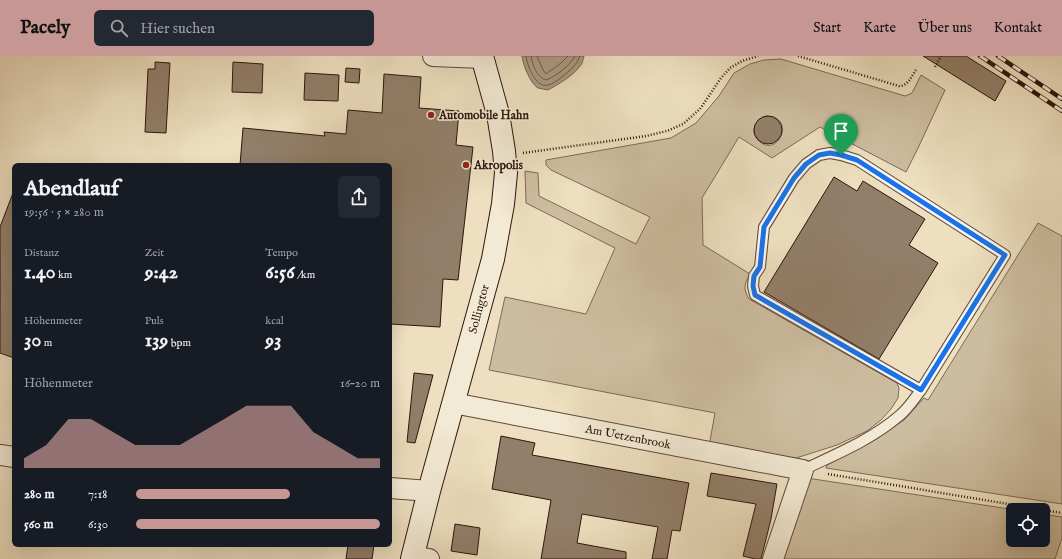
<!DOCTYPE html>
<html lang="de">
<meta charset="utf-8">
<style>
:root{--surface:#171b24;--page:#242831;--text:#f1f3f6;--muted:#9ea1a6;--accent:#c59692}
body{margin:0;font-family:"IM FELL English",serif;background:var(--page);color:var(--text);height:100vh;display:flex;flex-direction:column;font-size:15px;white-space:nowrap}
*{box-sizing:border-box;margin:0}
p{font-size:13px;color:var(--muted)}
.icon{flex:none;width:22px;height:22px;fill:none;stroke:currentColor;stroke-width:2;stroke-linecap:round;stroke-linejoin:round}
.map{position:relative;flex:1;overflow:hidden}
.drawer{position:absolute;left:12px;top:107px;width:380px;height:384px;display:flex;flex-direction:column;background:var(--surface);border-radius:6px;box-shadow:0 4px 16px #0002}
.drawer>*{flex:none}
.controls{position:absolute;left:1006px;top:447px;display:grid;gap:8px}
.controls a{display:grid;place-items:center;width:44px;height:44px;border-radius:6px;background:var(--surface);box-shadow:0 4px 16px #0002;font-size:20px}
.pin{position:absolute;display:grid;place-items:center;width:34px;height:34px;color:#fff;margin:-41px -17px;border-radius:50% 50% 50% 0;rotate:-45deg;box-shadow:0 0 4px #0007}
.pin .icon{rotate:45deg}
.round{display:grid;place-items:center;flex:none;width:42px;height:42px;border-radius:6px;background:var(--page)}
.summary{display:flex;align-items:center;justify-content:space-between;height:68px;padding:0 12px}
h1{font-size:22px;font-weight:700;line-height:30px}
.stats{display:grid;grid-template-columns:repeat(3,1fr);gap:6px;height:68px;padding:4px 12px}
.stats div{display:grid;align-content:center}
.stats b{font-size:20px;font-weight:700}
.stats small{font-size:11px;font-weight:400}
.stats p{font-size:11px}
.chart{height:112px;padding:8px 12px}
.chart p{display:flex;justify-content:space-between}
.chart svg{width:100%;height:72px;margin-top:4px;fill:var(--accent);opacity:.7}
ul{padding:0 12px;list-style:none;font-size:13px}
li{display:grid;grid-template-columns:64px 48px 1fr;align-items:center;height:30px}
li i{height:10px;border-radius:5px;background:var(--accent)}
header{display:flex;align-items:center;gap:24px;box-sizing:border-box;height:56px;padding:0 20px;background:var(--accent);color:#111}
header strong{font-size:19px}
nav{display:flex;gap:22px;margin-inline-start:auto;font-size:14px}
.search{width:280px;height:36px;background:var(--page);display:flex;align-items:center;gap:10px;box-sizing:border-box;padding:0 14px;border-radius:6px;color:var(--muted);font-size:15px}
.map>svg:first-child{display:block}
.green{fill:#cdbda0;stroke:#7e6956;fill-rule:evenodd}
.water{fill:#ac9a82;stroke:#7a6552}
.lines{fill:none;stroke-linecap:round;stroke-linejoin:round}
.shore{stroke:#6e5846;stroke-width:1}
.building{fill:#927e69;stroke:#2f150b}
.lane-casing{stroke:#5e4838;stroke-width:12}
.street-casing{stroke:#5e4838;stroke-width:22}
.secondary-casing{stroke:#2f150b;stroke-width:24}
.path{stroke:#2f150b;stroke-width:2.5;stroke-dasharray:1 2;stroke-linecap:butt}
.lane{stroke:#f3ead5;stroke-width:10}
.street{stroke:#f3ead5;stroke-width:20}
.secondary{stroke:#f3ead5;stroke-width:22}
.rail-casing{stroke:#2f150b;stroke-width:4.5}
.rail{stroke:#f3ead5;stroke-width:3;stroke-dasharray:9;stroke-linecap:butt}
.route-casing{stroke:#fff;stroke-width:8}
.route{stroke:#1a73e8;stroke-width:5}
.poi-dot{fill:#8f2418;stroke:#f3ead5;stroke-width:1.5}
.labels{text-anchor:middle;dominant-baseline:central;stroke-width:3;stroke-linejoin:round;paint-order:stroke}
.poi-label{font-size:12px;font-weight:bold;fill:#2f150b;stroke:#f3ead5;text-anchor:start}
.street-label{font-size:12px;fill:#2f150b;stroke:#f3ead5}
</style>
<header>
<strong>Pacely</strong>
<div class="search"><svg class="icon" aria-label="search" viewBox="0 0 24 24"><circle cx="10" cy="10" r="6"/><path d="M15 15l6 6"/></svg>Hier suchen</div>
<nav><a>Start</a><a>Karte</a><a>Über uns</a><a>Kontakt</a></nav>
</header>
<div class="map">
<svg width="1062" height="503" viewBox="0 0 1062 503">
<rect width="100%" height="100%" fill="#eddfbf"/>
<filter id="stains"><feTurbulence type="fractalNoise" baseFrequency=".005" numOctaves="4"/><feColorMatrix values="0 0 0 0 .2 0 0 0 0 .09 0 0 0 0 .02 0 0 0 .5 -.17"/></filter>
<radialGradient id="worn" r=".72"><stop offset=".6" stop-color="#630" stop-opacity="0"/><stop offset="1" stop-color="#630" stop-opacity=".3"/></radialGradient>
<!-- green -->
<g class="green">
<path d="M781,3L905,40L912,37L921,19L945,34L919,90L906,116L820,71L772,102L739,81L702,142L703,189L750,218C744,229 743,232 749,243L897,327L899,332L898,342L891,353L881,364L867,375L837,389L790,404L709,390L715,357L489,314L505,241L586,258L615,192L526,147L525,115L538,117L539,140L636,188L650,161L551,114L546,109V104L671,82L696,67L719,40L734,17L750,8L764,4ZM766,60C797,60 778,103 759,85C749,76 755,64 766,60Z"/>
<polygon points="1038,167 1062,180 1062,448 826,412 827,409 871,386 904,364 924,342 928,344 1023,191"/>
<polygon points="807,422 1016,454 1013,454 1013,484 1043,484 1043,458 1062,461 1062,482 1055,503 780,503"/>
</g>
<!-- water -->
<path class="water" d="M522,0H584C583,3 583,6 581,9C573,20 559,28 548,34C545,33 541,33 538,32C530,27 523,9 522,0Z"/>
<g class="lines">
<!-- shore -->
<g class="shore">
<path d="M526,0C527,9 536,33 548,29C553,28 558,24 562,21C569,15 577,9 580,0"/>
<path d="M531,0C532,8 537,22 546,24C555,21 571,9 575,0"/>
<polyline points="537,0 543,14 546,18 561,7 568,0"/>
</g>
</g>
<!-- building -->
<g class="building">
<polygon points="923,0 966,0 1006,25 995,45"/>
<polygon points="155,6 170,7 166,77 145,76 148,13 155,13"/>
<polygon points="233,6 263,8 262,37 232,36"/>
<polygon points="346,12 360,13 359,27 345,26"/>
<polygon points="305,17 339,19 338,45 304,44"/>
<polygon points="384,18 421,21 419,52 459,55 456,89 473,91 458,224 443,223 440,271 390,268 390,109 240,109 243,72 325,80 324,76 346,78 348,54 382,57"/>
<circle cx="768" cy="74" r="14"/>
<polygon points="834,121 857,135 863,125 925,163 909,189 938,207 879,303 764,236"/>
<polygon points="13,137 14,137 14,302 0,297 0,171"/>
<polygon points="414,317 433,319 415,387 407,386"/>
<polygon points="501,380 535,387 532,399 689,427 680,475 672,474 667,503 652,503 658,471 582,458 577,487 626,496 626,503 541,503 551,444 492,433"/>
<polygon points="711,417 777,428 771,463 761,503 755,503 743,500 756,448 707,440"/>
<polygon points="455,468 480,472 477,499 451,495"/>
<polygon points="348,489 374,489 372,503 346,503"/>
</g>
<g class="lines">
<defs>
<path id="lane" d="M803,414C836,398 871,384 899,360C908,353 914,343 921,334L1005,199L857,104L841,99L830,97L819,99L806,108L794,122L764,171L760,211L754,220L753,230L755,239L921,334"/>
<g id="street">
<polyline points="433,0 483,2"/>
<polyline points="453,347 803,414 773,503"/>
<polyline points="0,399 14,401"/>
<polyline points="390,432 429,435"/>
<polyline points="412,500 429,503"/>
</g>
<polyline id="secondary" points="412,503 429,435 493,203 503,148 506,117 504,95 498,58 482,0"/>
</defs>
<!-- lane casing -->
<use href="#lane" class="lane-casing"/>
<!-- street casing -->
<use href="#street" class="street-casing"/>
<!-- secondary casing -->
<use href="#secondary" class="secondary-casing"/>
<!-- path -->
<g class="path">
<path d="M798,0L899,30C908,30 911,21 916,14"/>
<polyline points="935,11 941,0"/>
<polyline points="523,97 646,80 667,75 683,68 700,53 721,22 730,12 742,5 758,0"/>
<polyline points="828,418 1062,457"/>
</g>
<!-- lane -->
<use href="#lane" class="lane"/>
<!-- street -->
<use href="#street" class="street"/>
<!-- secondary -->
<use href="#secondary" class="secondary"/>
<defs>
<g id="rail">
<polyline points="980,0 1062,55"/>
<polyline points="998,0 1062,43"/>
</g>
</defs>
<!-- rail casing -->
<use href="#rail" class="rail-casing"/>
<!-- rail -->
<use href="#rail" class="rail"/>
</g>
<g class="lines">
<defs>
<polygon id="route" points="830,97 841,99 857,104 1005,199 921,334 755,239 753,230 754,220 760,211 764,171 794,122 806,108 819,99"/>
</defs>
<!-- route casing -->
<use href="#route" class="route-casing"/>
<!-- route -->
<use href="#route" class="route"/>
</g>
<!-- markers -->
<g class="poi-dot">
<circle cx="431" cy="59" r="4"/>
<circle cx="466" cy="109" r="4"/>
</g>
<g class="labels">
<!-- poi labels -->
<g class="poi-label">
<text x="439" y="59">Automobile Hahn</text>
<text x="474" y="109">Akropolis</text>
</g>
<!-- street labels -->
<g class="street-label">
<text transform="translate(479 253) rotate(-75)">Sollingtor</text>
<text transform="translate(628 381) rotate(11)">Am Uetzenbrook</text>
</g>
</g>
<rect width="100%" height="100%" filter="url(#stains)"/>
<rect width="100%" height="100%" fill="url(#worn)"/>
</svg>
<div class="controls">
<a><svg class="icon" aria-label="locate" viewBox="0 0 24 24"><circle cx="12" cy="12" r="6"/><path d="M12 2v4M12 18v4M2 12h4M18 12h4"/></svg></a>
</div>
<div class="pin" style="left:841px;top:99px;background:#1e9e55"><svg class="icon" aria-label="arrive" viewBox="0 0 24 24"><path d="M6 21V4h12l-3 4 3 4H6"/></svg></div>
<section class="drawer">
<div class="summary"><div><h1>Abendlauf</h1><p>19:56 · 5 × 280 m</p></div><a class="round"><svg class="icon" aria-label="share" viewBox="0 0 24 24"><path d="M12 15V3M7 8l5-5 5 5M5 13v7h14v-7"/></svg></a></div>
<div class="stats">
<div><p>Distanz</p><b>1.40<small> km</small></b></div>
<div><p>Zeit</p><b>9:42</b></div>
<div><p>Tempo</p><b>6:56<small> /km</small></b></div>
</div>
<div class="stats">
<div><p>Höhenmeter</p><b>30<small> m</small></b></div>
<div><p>Puls</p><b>139<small> bpm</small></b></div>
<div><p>kcal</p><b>93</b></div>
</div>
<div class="chart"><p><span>Höhenmeter</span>16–20 m</p>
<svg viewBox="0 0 160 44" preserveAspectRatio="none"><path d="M0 44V38L10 30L20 14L30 14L40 22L50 30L60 30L70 30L80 22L90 14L100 6L110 6L120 6L130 22L140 30L150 38L160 38V44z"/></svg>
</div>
<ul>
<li><b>280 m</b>7:18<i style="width:63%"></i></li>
<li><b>560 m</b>6:30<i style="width:100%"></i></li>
</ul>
</section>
</div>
